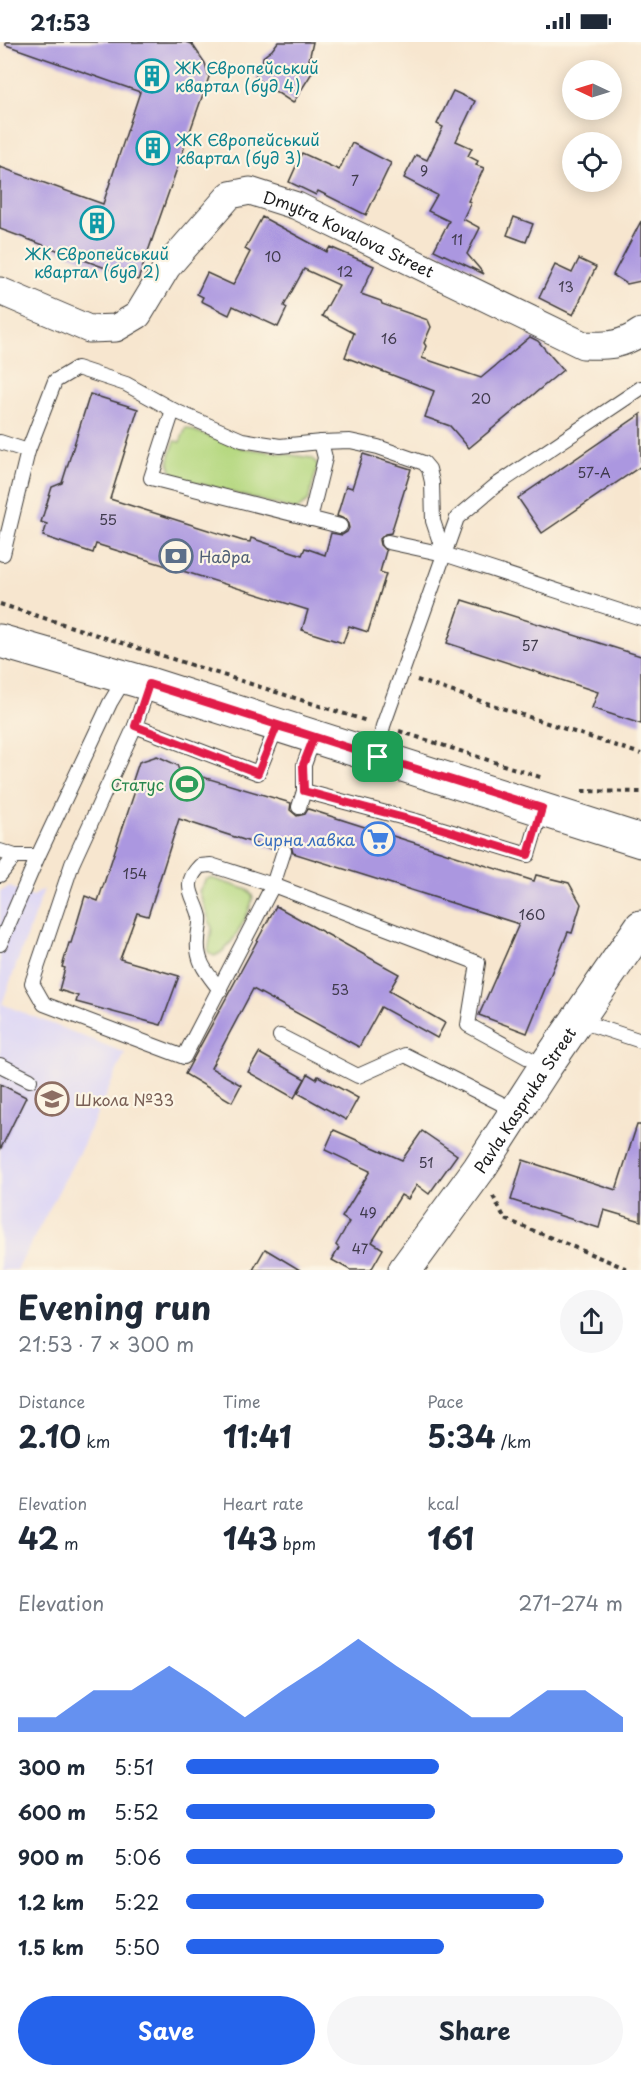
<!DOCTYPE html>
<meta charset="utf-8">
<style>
:root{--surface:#fff;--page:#f6f6f7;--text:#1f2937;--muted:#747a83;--accent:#2563eb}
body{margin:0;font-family:"Playpen Sans",sans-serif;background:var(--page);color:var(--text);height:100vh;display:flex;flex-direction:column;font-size:22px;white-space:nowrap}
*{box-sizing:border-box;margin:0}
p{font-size:20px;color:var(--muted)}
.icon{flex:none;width:33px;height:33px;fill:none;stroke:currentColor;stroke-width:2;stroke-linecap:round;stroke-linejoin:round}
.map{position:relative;height:1228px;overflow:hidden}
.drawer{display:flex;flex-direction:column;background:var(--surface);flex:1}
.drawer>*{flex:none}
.needle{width:39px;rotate:274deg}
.fabs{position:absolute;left:562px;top:18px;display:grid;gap:12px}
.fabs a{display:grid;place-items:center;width:60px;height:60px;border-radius:50%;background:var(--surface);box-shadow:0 3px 15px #0003;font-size:30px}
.pin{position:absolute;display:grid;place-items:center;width:51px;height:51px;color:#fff;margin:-26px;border-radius:12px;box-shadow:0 3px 9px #0006}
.round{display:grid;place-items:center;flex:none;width:63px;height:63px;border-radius:32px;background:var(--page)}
.head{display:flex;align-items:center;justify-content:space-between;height:102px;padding:0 18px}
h1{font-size:33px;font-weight:700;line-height:45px}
.metrics{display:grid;grid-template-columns:repeat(3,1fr);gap:9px;height:102px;padding:6px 18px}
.metrics div{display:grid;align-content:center}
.metrics b{font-size:30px;font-weight:700}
.metrics small{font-size:16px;font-weight:400}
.metrics p{font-size:16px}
.chart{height:168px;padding:12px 18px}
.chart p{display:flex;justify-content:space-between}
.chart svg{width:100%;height:108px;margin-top:6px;fill:var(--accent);opacity:.7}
.primary-button{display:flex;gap:12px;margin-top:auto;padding:12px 18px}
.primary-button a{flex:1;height:69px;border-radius:36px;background:var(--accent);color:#fff;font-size:24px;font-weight:700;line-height:69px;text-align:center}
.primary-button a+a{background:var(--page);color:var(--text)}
ul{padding:0 18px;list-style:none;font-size:20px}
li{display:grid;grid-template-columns:96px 72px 1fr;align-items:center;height:45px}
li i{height:15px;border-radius:8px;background:var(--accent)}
.status{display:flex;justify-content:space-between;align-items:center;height:42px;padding:0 30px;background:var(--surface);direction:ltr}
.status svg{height:16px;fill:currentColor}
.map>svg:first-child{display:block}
.built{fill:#dcd5f6}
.green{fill:#b5d880;stroke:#687a4e;stroke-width:1.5}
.building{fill:#ab97e0}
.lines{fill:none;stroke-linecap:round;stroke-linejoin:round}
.service-casing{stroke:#3d3a37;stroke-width:16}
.minor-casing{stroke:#3d3a37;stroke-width:29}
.tertiary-casing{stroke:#3d3a37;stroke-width:35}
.primary-casing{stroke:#3d3a37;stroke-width:35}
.path{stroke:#3d3a37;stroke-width:4;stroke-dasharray:4.5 4.5;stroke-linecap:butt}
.service{stroke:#fff;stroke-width:14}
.minor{stroke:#fff;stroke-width:27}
.tertiary{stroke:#fff;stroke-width:33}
.primary{stroke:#fff;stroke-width:33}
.route-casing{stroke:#fff;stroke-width:12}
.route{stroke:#e11d48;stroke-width:8}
.labels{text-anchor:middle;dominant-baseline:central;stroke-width:4.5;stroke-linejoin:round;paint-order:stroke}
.number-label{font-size:14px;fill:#403b4d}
.culture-label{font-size:16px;fill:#0d838f;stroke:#fcf5e5;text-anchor:start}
.street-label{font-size:16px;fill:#1c1c1c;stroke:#fcf5e5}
.service-label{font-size:16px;fill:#4e5e75;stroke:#fcf5e5;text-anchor:start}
.leisure-label{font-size:16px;fill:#27864d;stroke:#fcf5e5;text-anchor:end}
.shop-label{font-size:16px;fill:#366cbe;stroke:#fcf5e5;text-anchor:end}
.education-label{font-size:16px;fill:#785e54;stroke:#fcf5e5;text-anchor:start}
</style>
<div class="status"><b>21:53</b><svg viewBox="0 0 49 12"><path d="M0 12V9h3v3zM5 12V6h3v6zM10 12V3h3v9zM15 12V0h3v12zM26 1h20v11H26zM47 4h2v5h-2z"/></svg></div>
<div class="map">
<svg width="641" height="1228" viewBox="0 0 641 1228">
<rect width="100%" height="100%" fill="#fcf5e5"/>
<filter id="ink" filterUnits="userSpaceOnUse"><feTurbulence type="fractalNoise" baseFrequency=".0167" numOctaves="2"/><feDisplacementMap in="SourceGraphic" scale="12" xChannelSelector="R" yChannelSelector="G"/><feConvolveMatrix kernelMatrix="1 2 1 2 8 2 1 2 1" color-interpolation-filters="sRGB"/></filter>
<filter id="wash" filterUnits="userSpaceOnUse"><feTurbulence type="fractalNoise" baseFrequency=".008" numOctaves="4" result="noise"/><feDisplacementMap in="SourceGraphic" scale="24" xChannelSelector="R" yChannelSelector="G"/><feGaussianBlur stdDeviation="1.35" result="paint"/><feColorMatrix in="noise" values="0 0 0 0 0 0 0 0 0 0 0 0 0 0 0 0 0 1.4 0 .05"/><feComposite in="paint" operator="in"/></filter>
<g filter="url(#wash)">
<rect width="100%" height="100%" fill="#f7e6cf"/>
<!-- built -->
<polygon class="built" points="10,845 32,855 44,847 2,962 125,1011 83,1103 17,1228 0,1228 0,849"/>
<!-- green -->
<g class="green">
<path d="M186,386L243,406L312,416L318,423L308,459L296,468L176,435C164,422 170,413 175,399L180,400Z"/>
<path d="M211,836L248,848L253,855C249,872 231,909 214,914L208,910L212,886L199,849L206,837Z"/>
</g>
<g id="blocks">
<!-- building -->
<g class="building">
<polygon points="6,0 185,0 192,2 205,21 209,35 138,238 0,187 0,125 103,162 140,50 6,3"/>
<polygon points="278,0 313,0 309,18 317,23 293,61 255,36 262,25 263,15 272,8"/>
<polygon points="453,49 475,59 456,99 472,106 468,114 478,119 476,123 484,126 468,159 471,160 463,177 480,186 467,212 484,232 434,208 449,179 428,169 437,153 404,136 416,113 427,118 443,85 437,82"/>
<polygon points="352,101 391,121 366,173 318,149 316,153 289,140 302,111 339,128"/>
<polygon points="262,175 327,210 330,205 374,224 361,252 381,259 382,262 428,278 431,285 424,301 426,304 422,316 481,336 530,295 538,299 563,328 469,406 450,384 425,375 434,349 345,315 354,291 322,274 339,243 304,227 284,264 287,266 278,285 233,264 229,273 201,259 203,255 197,252 207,231 233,243 250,210 245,207"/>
<polygon points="514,175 533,182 526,200 507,193"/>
<polygon points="641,179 641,239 627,242 613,233"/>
<polygon points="579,217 596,225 573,273 539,256 555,223 572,231"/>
<polygon points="90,352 138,367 110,457 243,499 250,500 251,496 302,513 305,506 325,513 331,491 342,493 347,490 349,486 347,478 337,474 346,444 352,446 363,412 411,427 391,491 385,492 379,498 380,503 386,509 380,530 386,532 368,590 349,584 343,601 302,588 308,568 96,502 93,511 43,494 47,482 41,480 52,445 62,441"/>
<polygon points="641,372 641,424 542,491 518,456"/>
<polygon points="462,558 641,614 641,682 592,666 598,650 447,601"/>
<polygon points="157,714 177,723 179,728 291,761 290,768 297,774 305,772 308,767 534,839 536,833 569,841 581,862 572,891 568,890 527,991 479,973 519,882 293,811 291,803 286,800 278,802 275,808 179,777 148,874 137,871 120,917 179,934 161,983 76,960 78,954 59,948 65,926 62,925 69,901 71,901 85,854 98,859 134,752 130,747 139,720"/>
<polygon points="276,864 399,932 389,949 445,981 437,996 381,965 359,1005 253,947 211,1026 241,1043 232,1060 185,1032"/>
<polygon points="259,1011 305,1037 294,1056 248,1030"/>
<polygon points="308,1032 316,1037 318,1034 358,1056 346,1078 298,1051"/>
<polygon points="0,1042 26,1055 0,1108"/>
<polygon points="637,1083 641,1083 641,1179 604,1168 599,1186 511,1158 523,1118 616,1148"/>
<polygon points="334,1088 402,1118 422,1089 457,1113 429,1152 417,1143 408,1157 401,1153 372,1200 383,1207 371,1228 350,1228 332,1218 339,1206 336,1203 349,1180 342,1175 370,1129 325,1108"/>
<polygon points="265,1207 300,1228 253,1228"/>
</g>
</g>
</g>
<g filter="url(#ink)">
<use href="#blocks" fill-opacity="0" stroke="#3d3a37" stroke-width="1.5"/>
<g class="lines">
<defs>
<g id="service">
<polyline points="0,400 28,409"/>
<polyline points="321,400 350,399 378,405 424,421 429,427 432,440 433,479 444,512"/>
<polyline points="310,477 325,416 321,400 280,404 242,398 173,368 151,436 340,484"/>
<polyline points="388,500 444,512 641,576"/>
<polyline points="3,512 28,409 55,339 77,326 126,342 173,368"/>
<polyline points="149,642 135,684 72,822 32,941 44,962 184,1015 273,843 284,809"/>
<polyline points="135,684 258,731 277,684"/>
<polyline points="378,715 383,684 457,476 495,444 641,346"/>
<polyline points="304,749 416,779 528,813 542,766"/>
<polyline points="299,765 304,749 304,723 314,695"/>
<polyline points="0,809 15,814"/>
<polyline points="0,833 15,814 38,814"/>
<polyline points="0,902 38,814 110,661 125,636"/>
<path d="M220,948C207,931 196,920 198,898C198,891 201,882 200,875C195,854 180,844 200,824L211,823L273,843L478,921L468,983L545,1025"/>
<polyline points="577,978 641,999"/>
<polyline points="280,994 358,1034 405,1013 516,1069"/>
<polyline points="0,1023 30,1038"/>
</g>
<g id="minor">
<path id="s1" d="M0,249L89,287L116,286L138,273L167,225L230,153L250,149L297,164L583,303C607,304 621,304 641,290"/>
</g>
<g id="tertiary">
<path id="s2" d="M405,1228L479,1127L545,1025L641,885"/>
</g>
<polyline id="primary" points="0,599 149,642 641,799"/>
</defs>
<!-- service casing -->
<use href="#service" class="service-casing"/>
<!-- minor casing -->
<use href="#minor" class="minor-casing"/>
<!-- tertiary casing -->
<use href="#tertiary" class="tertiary-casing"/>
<!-- primary casing -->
<use href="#primary" class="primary-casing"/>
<!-- path -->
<g class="path">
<polyline points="0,562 367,679"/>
<polyline points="417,638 641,712"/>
<polyline points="399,689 543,736"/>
<polyline points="582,749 641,750"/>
<polyline points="493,1154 505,1177 630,1228"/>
</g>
<!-- service -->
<use href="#service" class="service"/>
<!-- minor -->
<use href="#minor" class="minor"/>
<!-- tertiary -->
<use href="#tertiary" class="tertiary"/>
<!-- primary -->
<use href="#primary" class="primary"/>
</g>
</g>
<g class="lines" filter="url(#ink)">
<defs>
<polyline id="route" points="378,715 149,642 135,684 258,731 277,684 314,695 303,723 304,749 416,779 528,813 542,766 378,715"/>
</defs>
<!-- route casing -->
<use href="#route" class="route-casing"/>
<!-- route -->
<use href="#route" class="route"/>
</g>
<!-- icons -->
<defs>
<symbol id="building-ring" viewBox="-11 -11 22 22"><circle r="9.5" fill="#fcf5e5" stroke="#0f9aa8" stroke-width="1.5"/><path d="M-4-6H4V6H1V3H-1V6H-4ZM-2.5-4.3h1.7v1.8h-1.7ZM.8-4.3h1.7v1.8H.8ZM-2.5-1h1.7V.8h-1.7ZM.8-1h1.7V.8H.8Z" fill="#0f9aa8"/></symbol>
<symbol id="bank-ring" viewBox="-11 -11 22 22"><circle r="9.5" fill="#fcf5e5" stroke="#5c6f8a" stroke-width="1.5"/><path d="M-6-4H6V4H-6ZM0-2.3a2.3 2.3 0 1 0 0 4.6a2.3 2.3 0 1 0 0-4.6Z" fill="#5c6f8a"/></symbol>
<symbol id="stadium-ring" viewBox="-11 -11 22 22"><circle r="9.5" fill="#fcf5e5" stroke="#2e9e5b" stroke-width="1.5"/><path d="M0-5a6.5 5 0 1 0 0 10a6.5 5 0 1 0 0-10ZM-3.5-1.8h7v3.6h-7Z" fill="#2e9e5b"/></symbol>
<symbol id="supermarket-ring" viewBox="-11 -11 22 22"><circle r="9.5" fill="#fcf5e5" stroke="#3f7fe0" stroke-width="1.5"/><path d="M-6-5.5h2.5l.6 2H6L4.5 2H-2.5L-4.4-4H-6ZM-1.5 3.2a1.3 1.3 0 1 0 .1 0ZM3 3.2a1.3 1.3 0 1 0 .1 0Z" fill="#3f7fe0"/></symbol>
<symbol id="school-ring" viewBox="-11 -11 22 22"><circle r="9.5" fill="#fcf5e5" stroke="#8d6e63" stroke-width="1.5"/><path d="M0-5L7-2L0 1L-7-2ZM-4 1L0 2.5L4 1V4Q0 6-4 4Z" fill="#8d6e63"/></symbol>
</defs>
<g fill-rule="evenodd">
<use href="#building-ring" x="133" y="15" width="38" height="38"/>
<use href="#building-ring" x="134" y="87" width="38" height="38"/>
<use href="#building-ring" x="78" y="162" width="38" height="38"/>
<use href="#bank-ring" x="157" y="495" width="38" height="38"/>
<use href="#stadium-ring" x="168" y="723" width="38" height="38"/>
<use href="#supermarket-ring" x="359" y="778" width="38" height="38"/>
<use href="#school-ring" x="33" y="1038" width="38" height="38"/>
</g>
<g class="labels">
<!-- number labels -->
<g class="number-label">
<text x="424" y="128">9</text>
<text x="355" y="138">7</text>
<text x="457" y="197">11</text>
<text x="273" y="214">10</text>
<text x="345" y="229">12</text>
<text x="566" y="244">13</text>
<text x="389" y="296">16</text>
<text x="481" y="356">20</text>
<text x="594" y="430">57-А</text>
<text x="108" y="477">55</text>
<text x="530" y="603">57</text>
<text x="135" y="831">154</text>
<text x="532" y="872">160</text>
<text x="340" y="947">53</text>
<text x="426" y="1120">51</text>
<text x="368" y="1170">49</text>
<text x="360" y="1206">47</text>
</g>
<!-- culture labels -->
<g class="culture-label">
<text x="175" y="25">ЖК Європейський<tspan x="175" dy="18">квартал (буд 4)</tspan></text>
<text x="176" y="97">ЖК Європейський<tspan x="176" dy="18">квартал (буд 3)</tspan></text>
<text x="97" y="211" text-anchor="middle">ЖК Європейський<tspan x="97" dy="18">квартал (буд 2)</tspan></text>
</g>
<!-- street labels -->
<g class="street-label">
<text stroke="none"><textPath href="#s1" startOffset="429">Dmytra Kovalova Street</textPath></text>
<text stroke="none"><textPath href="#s2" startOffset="208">Pavla Kaspruka Street</textPath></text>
</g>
<!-- service labels -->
<g class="service-label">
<text x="199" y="514">Надра</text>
</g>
<!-- leisure labels -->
<g class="leisure-label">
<text x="164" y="742">Статус</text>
</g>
<!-- shop labels -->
<g class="shop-label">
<text x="355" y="797">Сирна лавка</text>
</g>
<!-- education labels -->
<g class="education-label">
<text x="75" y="1057">Школа №33</text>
</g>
</g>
</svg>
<div class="fabs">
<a><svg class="needle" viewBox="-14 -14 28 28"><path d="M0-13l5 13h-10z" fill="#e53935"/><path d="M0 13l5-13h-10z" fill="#747a83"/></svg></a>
<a><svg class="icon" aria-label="locate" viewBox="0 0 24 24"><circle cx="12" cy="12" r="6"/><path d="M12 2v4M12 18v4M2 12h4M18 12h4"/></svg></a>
</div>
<div class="pin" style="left:378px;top:715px;background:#1e9e55"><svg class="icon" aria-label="arrive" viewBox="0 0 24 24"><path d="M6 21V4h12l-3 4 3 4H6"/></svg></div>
</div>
<section class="drawer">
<div class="head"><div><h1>Evening run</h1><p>21:53 · 7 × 300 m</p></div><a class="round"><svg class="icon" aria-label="share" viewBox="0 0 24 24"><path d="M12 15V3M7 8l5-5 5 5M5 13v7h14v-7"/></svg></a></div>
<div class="metrics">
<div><p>Distance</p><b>2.10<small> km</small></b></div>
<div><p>Time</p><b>11:41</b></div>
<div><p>Pace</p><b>5:34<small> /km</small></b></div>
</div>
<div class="metrics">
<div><p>Elevation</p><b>42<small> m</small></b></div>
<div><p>Heart rate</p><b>143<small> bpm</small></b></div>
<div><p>kcal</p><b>161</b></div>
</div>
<div class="chart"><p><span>Elevation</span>271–274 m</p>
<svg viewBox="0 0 160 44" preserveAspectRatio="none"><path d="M0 44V38L10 38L20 27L30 27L40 17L50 27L60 38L70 27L80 17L90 6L100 17L110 27L120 38L130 38L140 27L150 27L160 38V44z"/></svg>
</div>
<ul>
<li><b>300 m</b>5:51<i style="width:58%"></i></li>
<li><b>600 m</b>5:52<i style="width:57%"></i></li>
<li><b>900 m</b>5:06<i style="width:100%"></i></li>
<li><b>1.2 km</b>5:22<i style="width:82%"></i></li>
<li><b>1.5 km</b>5:50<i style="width:59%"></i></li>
</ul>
<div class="primary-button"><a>Save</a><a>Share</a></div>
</section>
